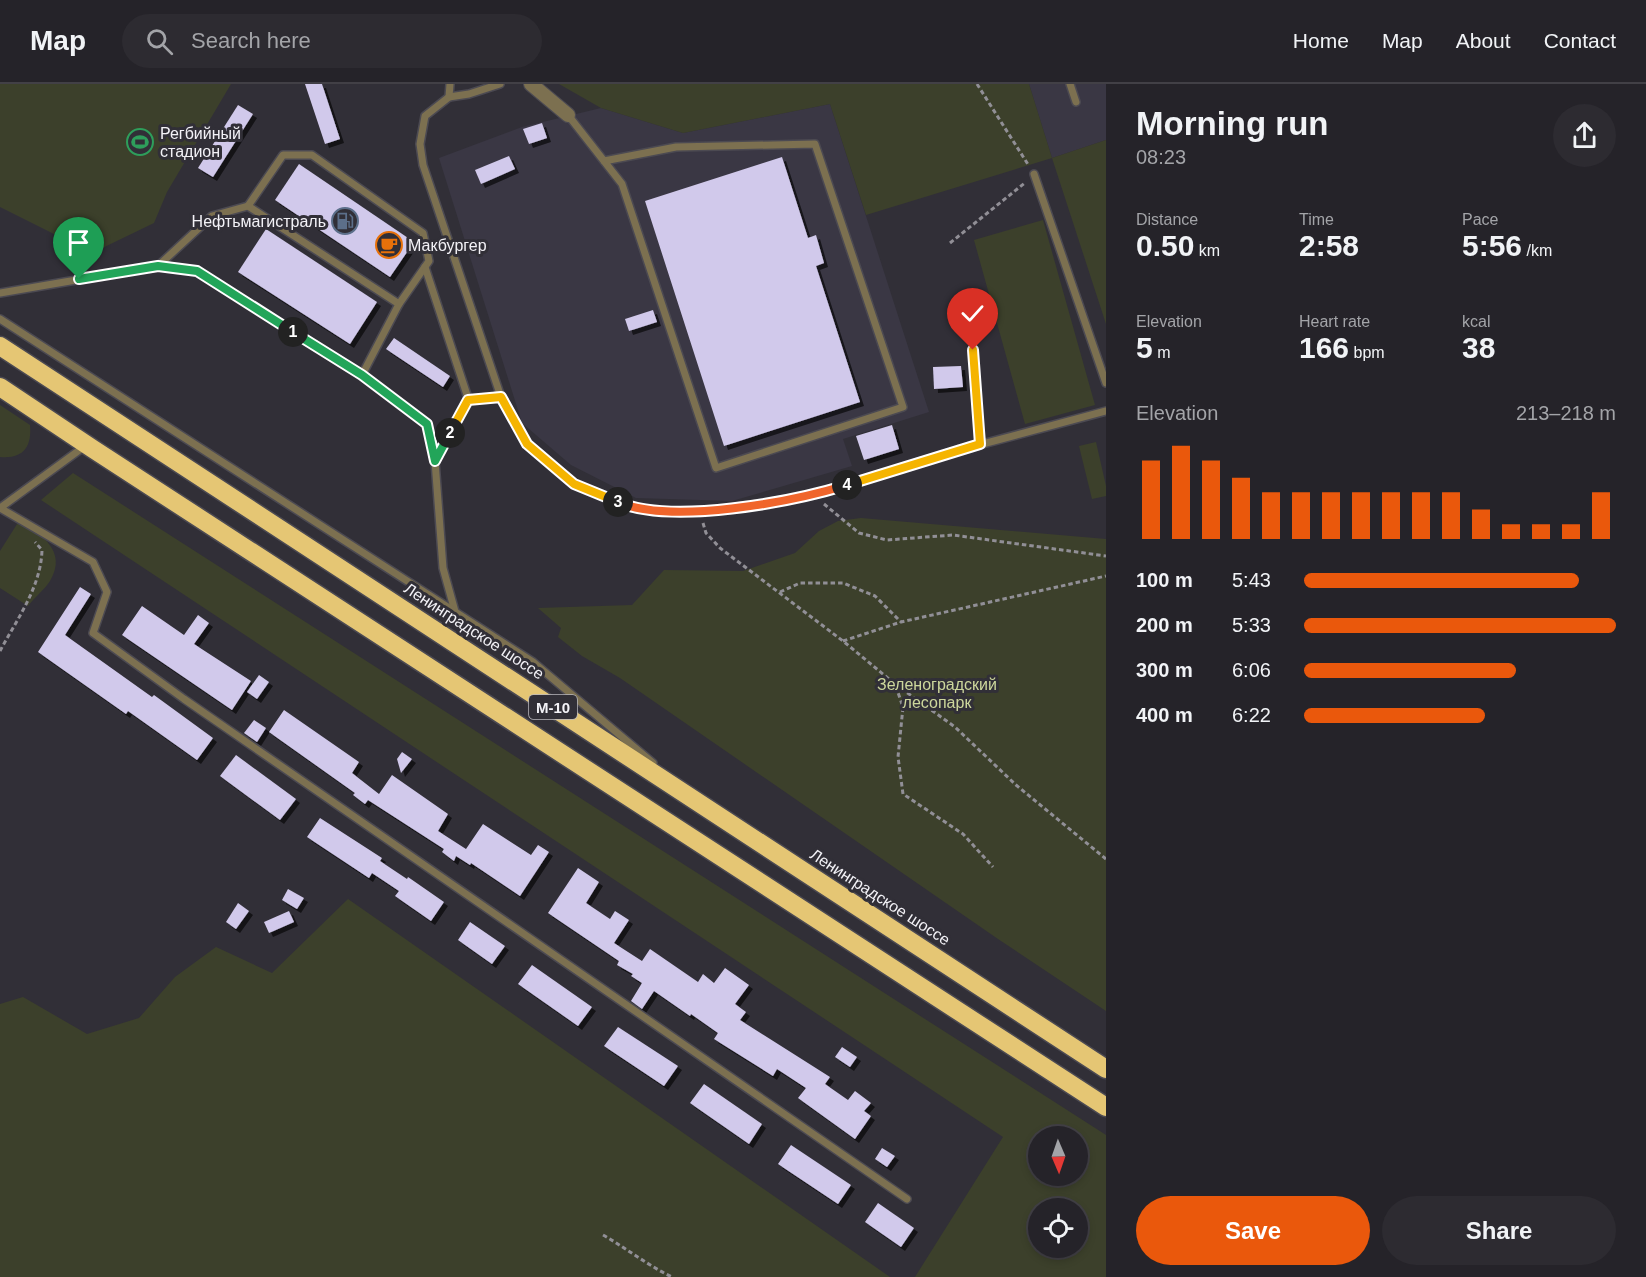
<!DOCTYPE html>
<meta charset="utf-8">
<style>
:root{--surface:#252329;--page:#2d2b31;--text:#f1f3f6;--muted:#a3a4a8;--line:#424046;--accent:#ea580c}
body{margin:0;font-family:Helvetica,sans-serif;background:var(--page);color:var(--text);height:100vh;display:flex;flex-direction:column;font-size:22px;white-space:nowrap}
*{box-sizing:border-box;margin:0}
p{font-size:20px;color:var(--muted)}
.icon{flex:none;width:33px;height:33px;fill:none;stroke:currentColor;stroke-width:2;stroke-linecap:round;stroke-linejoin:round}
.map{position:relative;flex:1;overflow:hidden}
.drawer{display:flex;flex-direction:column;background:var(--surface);width:540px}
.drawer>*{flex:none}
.needle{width:39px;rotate:178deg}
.tools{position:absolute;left:1028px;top:1042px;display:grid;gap:12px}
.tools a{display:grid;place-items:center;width:60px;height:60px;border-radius:50%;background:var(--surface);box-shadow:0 3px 9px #0003,0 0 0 2px var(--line);font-size:30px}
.pin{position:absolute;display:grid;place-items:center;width:51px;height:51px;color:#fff;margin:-62px -26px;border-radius:50% 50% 50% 0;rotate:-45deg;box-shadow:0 0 6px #0007}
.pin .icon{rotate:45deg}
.km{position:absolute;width:30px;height:30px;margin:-15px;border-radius:50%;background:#222;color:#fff;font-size:16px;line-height:30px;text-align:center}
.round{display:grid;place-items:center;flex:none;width:63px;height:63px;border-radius:32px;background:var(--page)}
.headline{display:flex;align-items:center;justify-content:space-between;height:102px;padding:0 30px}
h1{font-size:33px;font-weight:700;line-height:45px}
.metrics{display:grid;grid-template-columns:repeat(3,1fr);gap:9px;height:102px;padding:6px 30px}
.metrics div{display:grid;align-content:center}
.metrics b{font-size:30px;font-weight:700}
.metrics small{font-size:16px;font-weight:400}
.metrics p{font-size:16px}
.chart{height:168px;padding:12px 30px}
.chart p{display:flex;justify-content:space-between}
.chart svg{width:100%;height:108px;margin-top:6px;stroke:var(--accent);stroke-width:6}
.cta{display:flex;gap:12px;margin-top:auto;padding:12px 30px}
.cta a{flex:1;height:69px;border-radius:36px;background:var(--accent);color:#fff;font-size:24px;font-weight:700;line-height:69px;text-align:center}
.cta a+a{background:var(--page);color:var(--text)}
ul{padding:0 30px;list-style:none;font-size:20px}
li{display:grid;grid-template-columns:96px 72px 1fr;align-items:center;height:45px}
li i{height:15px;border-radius:8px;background:var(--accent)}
header{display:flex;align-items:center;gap:36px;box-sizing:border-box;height:84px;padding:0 30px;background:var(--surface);border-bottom:2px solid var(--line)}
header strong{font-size:28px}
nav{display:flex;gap:33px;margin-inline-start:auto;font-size:21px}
.search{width:420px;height:54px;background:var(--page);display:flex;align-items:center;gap:15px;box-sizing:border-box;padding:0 21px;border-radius:33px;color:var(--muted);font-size:22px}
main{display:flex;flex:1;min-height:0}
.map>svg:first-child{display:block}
.built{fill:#3a3744}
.green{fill:#3c402b;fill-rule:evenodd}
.building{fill:#d1c9eb;filter:url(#shadow)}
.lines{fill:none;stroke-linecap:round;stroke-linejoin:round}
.lane-casing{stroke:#4c4a52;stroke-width:10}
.street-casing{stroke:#4c4a52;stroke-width:16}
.highway-casing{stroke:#4c4a52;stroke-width:21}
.path{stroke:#918f96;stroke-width:3;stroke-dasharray:4.5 3;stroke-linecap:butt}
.lane{stroke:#7c7050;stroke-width:7}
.street{stroke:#7c7050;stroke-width:14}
.highway{stroke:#e5c674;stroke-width:18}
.split-1-casing{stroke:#fff;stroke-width:12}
.split-2-casing{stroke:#fff;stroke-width:12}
.split-3-casing{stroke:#fff;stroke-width:12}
.split-4-casing{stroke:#fff;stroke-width:12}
.split-5-casing{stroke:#fff;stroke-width:12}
.split-1{stroke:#22a559;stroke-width:8}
.split-2{stroke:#22a559;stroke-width:8}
.split-3{stroke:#f5b400;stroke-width:8}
.split-4{stroke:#f0652b;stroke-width:8}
.split-5{stroke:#f5b400;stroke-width:8}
.labels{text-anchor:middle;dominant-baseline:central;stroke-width:6;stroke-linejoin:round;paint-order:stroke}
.shield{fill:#312f37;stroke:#b9b8bd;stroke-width:1.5}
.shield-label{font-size:15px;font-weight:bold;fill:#f3f2f7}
.poi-label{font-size:16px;fill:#f3f2f7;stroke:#312f37;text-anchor:start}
.street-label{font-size:16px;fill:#f3f2f7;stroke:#312f37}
.park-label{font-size:16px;fill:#cdd79c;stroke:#312f37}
</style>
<header>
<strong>Map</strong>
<div class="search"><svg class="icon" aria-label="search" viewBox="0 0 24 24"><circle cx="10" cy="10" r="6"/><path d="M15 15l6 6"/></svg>Search here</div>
<nav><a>Home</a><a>Map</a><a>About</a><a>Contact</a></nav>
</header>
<main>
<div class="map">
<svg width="1106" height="1193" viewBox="0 0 1106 1193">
<defs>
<filter id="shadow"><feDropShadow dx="4" dy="4" stdDeviation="0" flood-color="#0009"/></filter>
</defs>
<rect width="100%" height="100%" fill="#312f37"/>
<!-- built -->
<g class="built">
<polygon points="1029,0 1106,0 1106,56 1052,74"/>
<polygon points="830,20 929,328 843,355 852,382 732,417 636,414 571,381 522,339 439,74 522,43 601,24 683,49"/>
</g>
<!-- green -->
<g class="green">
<polygon points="0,0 231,0 167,108 154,139 92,169 0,123"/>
<polygon points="559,0 1029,0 1052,74 1106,56 1106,240 1052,74 866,131 830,20 683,49 601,24"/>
<polygon points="1043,136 1095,321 1025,340 974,156"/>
<path d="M0,321L30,341C32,363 23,375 0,373Z"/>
<polygon points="1096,358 1106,402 1106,412 1092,415 1079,362"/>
<path d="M73,389L1106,1051V1193H915L1003,1053L41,416ZM1038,1053H1077V1092H1038ZM1038,1125H1077V1164H1038Z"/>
<polygon points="861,434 1106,455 1106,927 998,855 620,594 582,572 558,553 561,544 538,524 632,521 664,486 743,487 795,469 819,447 838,437"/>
<path d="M19,437C41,450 68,467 50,497C45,505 34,514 28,522L0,504V467Z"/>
<polygon points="348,815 890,1193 0,1193 0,920 23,913 87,950 139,934 175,893 216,863 272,889"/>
</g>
<!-- building -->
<g class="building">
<polygon points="305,0 322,0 340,55 325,60"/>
<polygon points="238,21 253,30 213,93 198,84"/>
<polygon points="542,39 547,54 529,60 523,45"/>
<polygon points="509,72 515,85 481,100 475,86"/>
<polygon points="782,73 808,154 816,151 824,179 816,182 860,318 724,362 645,117"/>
<polygon points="299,80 414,158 390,193 275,116"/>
<polygon points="266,145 377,218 350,260 238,188"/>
<polygon points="653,226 657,238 629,247 625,235"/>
<polygon points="394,254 450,292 443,303 386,265"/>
<polygon points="961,282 963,303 934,305 933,283"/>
<polygon points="892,341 899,365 864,376 856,352"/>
<polygon points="80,503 91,510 65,551 152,613 154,611 213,654 197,676 128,627 126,630 38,568"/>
<polygon points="142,522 184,551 198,531 209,539 194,560 251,597 232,626 122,551"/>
<polygon points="259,591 269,598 257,615 247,608"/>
<polygon points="284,626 359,678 352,689 379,710 392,691 448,730 438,747 466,765 483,740 531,771 538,761 549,768 520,812 471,779 470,781 456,772 454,777 442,768 444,765 368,716 365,720 353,711 355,709 269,648"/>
<polygon points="254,636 266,644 257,658 244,649"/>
<polygon points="402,668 412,675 401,689 397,675"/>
<polygon points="236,671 296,715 280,736 220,692"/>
<polygon points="320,734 382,774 380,777 407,795 408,793 444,818 431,837 395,812 399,807 372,789 369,794 307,753"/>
<polygon points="578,784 599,798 586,819 610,835 615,827 629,836 614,859 642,877 650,865 698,898 703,890 714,899 725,884 749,901 735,920 746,928 740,936 830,993 825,1000 848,1016 855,1007 871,1019 864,1027 871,1032 855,1055 798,1014 806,1004 777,985 773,992 714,955 718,949 691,930 690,932 654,907 642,925 631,917 642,899 631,892 633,890 617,881 619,877 548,829"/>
<polygon points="288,805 304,814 297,825 282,816"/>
<polygon points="238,819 249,827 236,845 226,838"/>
<polygon points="289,827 294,838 269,849 264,838"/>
<polygon points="470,838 505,862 492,880 458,856"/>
<polygon points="532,881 592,923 578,942 518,900"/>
<polygon points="618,943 678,982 664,1002 604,962"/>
<polygon points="842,963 857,973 850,983 835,973"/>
<polygon points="704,1000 762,1040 749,1060 690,1019"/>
<polygon points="791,1061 851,1101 838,1120 778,1080"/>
<polygon points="882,1064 895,1072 887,1083 875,1075"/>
<polygon points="878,1119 914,1144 901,1163 865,1138"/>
</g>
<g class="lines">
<defs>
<g id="lane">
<polyline points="450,0 449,13 425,32 420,60 423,81 501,313 527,360 574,400 632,424 700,429 814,411 945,370 1106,327"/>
<polyline points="1070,0 1076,18"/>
<polyline points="449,13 469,10 500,0"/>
<polyline points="568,31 622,100 716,384 903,323 815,60 676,63 604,77"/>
<polyline points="1034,90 1106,299"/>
<polyline points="248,122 283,71 312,71 423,149 429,177 399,220"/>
<polyline points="158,182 212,132 248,122 399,220 362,291"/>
<polyline points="425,183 469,317 435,377"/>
<polyline points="0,209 158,182 197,187 362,291 427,340 435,377 443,484 456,531"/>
<polyline points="0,235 533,578 653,679"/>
<polyline points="973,266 980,360"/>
<polyline points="0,424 93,478 107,508 93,549 184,615 907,1115"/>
<polyline points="0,424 85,362"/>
</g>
<polyline id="street" points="531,0 568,31"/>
<g id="highway">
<polyline points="0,262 1106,985"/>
<polyline points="0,303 93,365 1106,1023"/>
</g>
</defs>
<!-- lane casing -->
<use href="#lane" class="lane-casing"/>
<!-- street casing -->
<use href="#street" class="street-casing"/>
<!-- highway casing -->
<use href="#highway" class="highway-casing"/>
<!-- path -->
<g class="path">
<polyline points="977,0 1029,82"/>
<polyline points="950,159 1026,98"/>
<polyline points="824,420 859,449 887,456 953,451 1106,472"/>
<polyline points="703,439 706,449 720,464 843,557 895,600 903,623 898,673 903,710 963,750 993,783"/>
<polyline points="780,508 800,499 843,499 875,512 901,538"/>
<polyline points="843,557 901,538 1106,492"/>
<path d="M0,567C17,535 41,503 42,466L35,458"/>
<polyline points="895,600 955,643 1016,701 1106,775"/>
<path d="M603,1151C626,1164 647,1181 672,1193"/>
</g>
<!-- lane -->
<use href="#lane" class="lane"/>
<!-- street -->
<use href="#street" class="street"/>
<!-- highway -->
<use href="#highway" class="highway"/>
</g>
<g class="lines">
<defs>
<polyline id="split-1" points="79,195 158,182 197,187 293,248"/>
<polyline id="split-2" points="293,248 362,291 427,340 435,377 450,349"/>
<polyline id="split-3" points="450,349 468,316 501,313 527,360 574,400 618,418"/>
<path id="split-4" d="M618,418C672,441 791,418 847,401"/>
<polyline id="split-5" points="847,401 980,360 973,266"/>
</defs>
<!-- split-1 casing -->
<use href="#split-1" class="split-1-casing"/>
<!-- split-2 casing -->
<use href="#split-2" class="split-2-casing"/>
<!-- split-3 casing -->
<use href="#split-3" class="split-3-casing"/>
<!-- split-4 casing -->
<use href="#split-4" class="split-4-casing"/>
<!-- split-5 casing -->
<use href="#split-5" class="split-5-casing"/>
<!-- split-1 -->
<use href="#split-1" class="split-1"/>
<!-- split-2 -->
<use href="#split-2" class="split-2"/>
<!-- split-3 -->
<use href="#split-3" class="split-3"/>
<!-- split-4 -->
<use href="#split-4" class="split-4"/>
<!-- split-5 -->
<use href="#split-5" class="split-5"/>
</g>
<!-- icons -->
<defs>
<symbol id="stadium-ring" viewBox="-11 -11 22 22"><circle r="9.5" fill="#312f37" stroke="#2e9e5b" stroke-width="1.5"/><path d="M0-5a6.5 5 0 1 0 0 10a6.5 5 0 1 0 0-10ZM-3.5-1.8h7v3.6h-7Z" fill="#2e9e5b"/></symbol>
<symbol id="fuel-ring" viewBox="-11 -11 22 22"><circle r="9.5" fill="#312f37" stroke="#5c6f8a" stroke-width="1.5"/><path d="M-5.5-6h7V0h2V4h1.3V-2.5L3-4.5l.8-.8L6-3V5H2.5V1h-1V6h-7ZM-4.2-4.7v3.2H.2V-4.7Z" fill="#5c6f8a"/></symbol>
<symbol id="cafe-ring" viewBox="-11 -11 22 22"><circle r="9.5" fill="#312f37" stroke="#e8710a" stroke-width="1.5"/><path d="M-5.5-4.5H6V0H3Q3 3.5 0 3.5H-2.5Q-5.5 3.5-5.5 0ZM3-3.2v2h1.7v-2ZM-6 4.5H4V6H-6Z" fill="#e8710a"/></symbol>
</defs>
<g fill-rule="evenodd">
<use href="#stadium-ring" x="125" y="43" width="30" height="30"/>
<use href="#fuel-ring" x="330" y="122" width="30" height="30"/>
<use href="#cafe-ring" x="374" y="146" width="30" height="30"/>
</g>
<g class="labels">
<!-- shield labels -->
<rect class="shield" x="529" y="611" width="48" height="24" rx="4.5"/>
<g class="shield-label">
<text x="553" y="623">М-10</text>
</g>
<!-- poi labels -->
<g class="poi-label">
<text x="160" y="49">Регбийный<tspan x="160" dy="18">стадион</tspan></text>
<text x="326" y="137" text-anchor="end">Нефтьмагистраль</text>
<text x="408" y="161">Макбургер</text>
</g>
<!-- street labels -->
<g class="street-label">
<text transform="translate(474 547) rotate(33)">Ленинградское шоссе</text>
<text transform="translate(880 813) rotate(33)">Ленинградское шоссе</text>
</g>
<!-- park labels -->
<g class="park-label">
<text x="937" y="600">Зеленоградский<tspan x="937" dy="18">лесопарк</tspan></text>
</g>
</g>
</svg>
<div class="tools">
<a><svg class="needle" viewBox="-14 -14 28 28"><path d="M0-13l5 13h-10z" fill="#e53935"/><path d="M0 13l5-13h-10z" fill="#a3a4a8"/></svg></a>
<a><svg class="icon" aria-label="locate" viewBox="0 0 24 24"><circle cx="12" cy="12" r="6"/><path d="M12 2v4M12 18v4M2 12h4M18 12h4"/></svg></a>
</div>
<div class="pin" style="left:79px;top:195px;background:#1e9e55"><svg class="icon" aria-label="arrive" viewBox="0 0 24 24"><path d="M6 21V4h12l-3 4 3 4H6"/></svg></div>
<div class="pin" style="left:973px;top:266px;background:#d93025"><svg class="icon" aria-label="check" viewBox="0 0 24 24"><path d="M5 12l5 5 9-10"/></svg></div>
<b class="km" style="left:293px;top:248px">1</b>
<b class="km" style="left:450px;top:349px">2</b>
<b class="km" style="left:618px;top:418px">3</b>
<b class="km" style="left:847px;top:401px">4</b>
</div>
<section class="drawer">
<div class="headline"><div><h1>Morning run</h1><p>08:23</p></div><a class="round"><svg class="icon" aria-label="share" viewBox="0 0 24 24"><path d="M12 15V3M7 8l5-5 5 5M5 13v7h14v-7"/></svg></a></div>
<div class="metrics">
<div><p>Distance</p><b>0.50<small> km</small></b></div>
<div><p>Time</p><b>2:58</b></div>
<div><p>Pace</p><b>5:56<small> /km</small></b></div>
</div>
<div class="metrics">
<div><p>Elevation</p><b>5<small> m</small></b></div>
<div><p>Heart rate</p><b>166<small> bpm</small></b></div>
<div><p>kcal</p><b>38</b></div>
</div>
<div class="chart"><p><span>Elevation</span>213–218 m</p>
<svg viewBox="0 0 160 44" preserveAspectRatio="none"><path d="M5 44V12M15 44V6M25 44V12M35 44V19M45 44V25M55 44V25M65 44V25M75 44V25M85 44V25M95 44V25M105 44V25M115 44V32M125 44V38M135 44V38M145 44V38M155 44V25"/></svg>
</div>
<ul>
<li><b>100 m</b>5:43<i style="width:88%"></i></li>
<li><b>200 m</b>5:33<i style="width:100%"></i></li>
<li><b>300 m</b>6:06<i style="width:68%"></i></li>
<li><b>400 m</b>6:22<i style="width:58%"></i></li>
</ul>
<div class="cta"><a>Save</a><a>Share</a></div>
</section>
</main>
